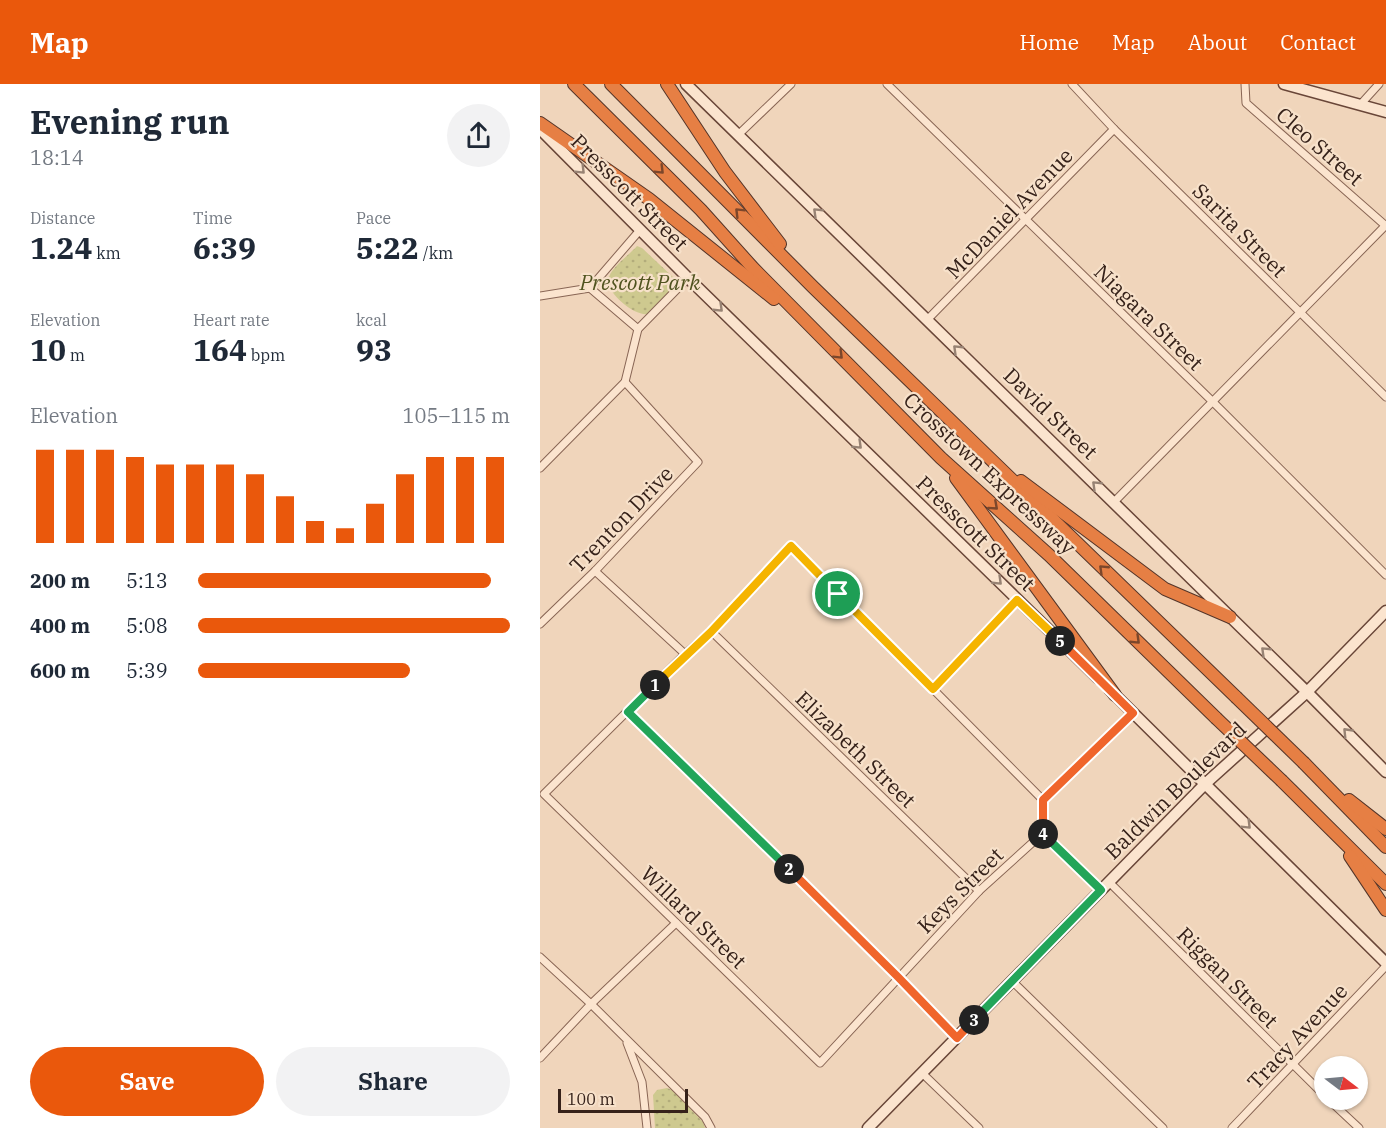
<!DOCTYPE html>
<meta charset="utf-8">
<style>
:root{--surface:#fff;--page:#f2f2f3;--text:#1f2937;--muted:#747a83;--accent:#ea580c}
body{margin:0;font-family:"IBM Plex Serif",serif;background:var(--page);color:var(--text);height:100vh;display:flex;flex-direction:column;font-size:22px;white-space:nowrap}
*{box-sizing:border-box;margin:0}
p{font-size:20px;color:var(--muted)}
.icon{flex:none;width:33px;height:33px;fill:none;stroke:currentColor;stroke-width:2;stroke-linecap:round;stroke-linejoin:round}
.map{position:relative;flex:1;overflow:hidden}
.side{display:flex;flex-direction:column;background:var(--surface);width:540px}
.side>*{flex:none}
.needle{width:39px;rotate:106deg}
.tools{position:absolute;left:774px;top:972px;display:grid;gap:12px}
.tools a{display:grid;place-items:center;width:54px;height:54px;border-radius:50%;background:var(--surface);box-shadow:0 2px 4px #0004;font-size:30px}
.scale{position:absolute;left:18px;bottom:15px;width:130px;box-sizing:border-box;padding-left:6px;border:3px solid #36221a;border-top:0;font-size:16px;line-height:21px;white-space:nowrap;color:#36221a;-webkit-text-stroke:4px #f7e1ca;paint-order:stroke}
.pin{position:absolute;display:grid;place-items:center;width:51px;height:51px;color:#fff;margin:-26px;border:3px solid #fff;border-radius:50%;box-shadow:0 2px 6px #0007}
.km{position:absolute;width:30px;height:30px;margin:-15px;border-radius:50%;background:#222;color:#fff;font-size:16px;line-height:30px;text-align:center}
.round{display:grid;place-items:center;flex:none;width:63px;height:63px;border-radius:32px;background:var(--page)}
.summary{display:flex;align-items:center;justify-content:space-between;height:102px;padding:0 30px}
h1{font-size:33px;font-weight:800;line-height:45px}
.stats{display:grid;grid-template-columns:repeat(3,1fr);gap:9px;height:102px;padding:6px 30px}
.stats div{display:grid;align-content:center}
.stats b{font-size:30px;font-weight:800}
.stats small{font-size:16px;font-weight:400}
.stats p{font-size:16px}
.chart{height:168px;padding:12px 30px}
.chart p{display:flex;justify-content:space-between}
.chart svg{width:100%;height:108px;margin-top:6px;stroke:var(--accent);stroke-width:6}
.action{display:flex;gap:12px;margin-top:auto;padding:12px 30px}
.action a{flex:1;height:69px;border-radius:36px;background:var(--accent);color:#fff;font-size:24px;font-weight:800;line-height:69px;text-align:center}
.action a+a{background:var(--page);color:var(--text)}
ul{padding:0 30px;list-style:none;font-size:20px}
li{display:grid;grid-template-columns:96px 72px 1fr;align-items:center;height:45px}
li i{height:15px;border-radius:8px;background:var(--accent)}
header{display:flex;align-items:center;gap:36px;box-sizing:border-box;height:84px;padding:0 30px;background:var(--accent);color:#fff}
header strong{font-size:28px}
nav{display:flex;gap:33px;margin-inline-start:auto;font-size:21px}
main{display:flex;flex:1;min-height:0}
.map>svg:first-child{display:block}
.park{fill:url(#park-dots)}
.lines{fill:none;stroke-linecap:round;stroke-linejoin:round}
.minor-casing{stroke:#886554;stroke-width:9}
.secondary-casing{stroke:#694638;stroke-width:13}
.motorway-casing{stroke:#543529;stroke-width:14}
.minor{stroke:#fbe4ce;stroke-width:7}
.secondary{stroke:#fbe4ce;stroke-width:10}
.motorway{stroke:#e67f44;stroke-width:12}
.motorway-bridge-casing{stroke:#543529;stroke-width:14;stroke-linecap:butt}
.motorway-bridge{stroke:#e67f44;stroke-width:12}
.oneway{stroke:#988374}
.oneway2{stroke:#7c472b}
.split-1-casing{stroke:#fff;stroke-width:12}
.split-2-casing{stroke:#fff;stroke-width:12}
.split-3-casing{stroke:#fff;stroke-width:12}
.split-4-casing{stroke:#fff;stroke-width:12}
.split-5-casing{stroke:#fff;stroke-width:12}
.split-6-casing{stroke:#fff;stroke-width:12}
.split-1{stroke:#f5b400;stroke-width:8}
.split-2{stroke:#22a559;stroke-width:8}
.split-3{stroke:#f0652b;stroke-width:8}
.split-4{stroke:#22a559;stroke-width:8}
.split-5{stroke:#f0652b;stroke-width:8}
.split-6{stroke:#f5b400;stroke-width:8}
.labels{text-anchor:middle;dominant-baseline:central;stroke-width:4.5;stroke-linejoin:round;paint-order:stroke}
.street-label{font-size:21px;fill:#36221a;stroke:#f7e1ca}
.park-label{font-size:21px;font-style:italic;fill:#50531f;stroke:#f7e1ca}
</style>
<header>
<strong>Map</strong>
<nav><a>Home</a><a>Map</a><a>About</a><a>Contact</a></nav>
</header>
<main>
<section class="side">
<div class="summary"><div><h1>Evening run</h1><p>18:14</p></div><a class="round"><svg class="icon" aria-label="share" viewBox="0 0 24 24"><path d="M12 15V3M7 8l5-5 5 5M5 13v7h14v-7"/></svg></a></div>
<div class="stats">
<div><p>Distance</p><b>1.24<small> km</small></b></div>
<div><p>Time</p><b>6:39</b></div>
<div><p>Pace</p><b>5:22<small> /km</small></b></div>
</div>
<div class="stats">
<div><p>Elevation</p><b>10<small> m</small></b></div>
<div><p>Heart rate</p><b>164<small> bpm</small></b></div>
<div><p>kcal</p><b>93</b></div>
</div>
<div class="chart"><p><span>Elevation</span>105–115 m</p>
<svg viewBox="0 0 160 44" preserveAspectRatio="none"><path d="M5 44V6M15 44V6M25 44V6M35 44V9M45 44V12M55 44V12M65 44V12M75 44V16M85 44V25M95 44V35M105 44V38M115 44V28M125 44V16M135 44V9M145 44V9M155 44V9"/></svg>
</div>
<ul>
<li><b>200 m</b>5:13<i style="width:94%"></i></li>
<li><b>400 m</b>5:08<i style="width:100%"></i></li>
<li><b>600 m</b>5:39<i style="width:68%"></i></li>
</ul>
<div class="action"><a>Save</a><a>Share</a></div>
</section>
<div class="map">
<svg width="846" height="1044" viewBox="0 0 846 1044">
<defs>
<pattern id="park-dots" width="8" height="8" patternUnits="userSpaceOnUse" patternTransform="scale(1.5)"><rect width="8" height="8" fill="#cec98f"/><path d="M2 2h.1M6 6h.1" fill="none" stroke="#b2ac7b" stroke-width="1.8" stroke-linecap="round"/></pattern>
</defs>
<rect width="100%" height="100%" fill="#f0d5bb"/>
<!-- park -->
<g class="park">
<path d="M97,162L102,164L135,195L136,201L108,230C95,233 63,207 69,193C73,182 89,171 97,162Z"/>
<polygon points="127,1004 132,1006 163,1038 165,1044 115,1044 113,1011 117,1006"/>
</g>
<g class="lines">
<defs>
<g id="minor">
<polyline points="347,0 672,317 846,491"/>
<polyline points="532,0 574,45 846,313"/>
<polyline points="705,0 706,19 846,142"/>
<polyline points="820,21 839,0"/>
<polyline points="198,51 251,0"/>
<polyline points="50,204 98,245"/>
<polyline points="0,212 50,204 100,146"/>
<polyline points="387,236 574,45"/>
<polyline points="0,384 85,298 98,245 148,194"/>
<polyline points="574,418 846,141"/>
<polyline points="55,487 145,570"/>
<polyline points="0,540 55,487 158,378 85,298"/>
<polyline points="171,547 439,807"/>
<polyline points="393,605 477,516"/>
<polyline points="88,628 358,893 417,954"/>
<polyline points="503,716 251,462 171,547 145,570 4,710 280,979 439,807 502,750 503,716 593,629"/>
<polyline points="502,750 561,806"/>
<polyline points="569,798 784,1011"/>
<polyline points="0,873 51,920 165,1033 171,1044"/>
<polyline points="472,897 623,1044"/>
<polyline points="87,959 102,998 107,1044"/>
<polyline points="0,974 51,920 136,839"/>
<polyline points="382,989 439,1044"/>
<polyline points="789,1016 819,1044"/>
<polyline points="692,1044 846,882"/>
</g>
<g id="secondary">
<polyline points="146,0 767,608 846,688"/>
<polyline points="744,0 846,28"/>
<polyline points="0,45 148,194 558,594"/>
<polyline points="569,605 846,879"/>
<polyline points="328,1044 665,700 767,608 846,527"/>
</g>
<g id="motorway">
<polyline points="34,0 161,126 213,184 401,374 509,471 676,634"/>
<polyline points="71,0 273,203 696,613"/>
<polyline points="127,0 185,88 240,160"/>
<polyline points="0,39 109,115 234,215"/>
<polyline points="416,394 575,611"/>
<polyline points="481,397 625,505 690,533"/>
<polyline points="764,679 846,763"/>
<polyline points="742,697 846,800"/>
<polyline points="809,716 846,745"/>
<polyline points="810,772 846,826"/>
</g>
</defs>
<!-- minor casing -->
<use href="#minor" class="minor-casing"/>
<!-- secondary casing -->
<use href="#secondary" class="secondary-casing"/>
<!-- motorway casing -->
<use href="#motorway" class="motorway-casing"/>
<!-- minor -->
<use href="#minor" class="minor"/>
<!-- secondary -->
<use href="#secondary" class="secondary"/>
<!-- motorway -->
<use href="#motorway" class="motorway"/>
<defs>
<g id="motorway-bridge">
<polyline points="696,613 764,679"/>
<polyline points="676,634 742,697"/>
</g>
</defs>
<!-- motorway-bridge casing -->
<use href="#motorway-bridge" class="motorway-bridge-casing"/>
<!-- motorway-bridge -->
<use href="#motorway-bridge" class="motorway-bridge"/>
</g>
<!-- one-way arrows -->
<defs><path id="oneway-chevron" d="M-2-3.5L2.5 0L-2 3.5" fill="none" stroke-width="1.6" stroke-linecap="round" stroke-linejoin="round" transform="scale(1.5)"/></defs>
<g class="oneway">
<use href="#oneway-chevron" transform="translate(41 86) rotate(45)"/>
<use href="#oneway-chevron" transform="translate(277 128) rotate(-136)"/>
<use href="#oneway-chevron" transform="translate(179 224) rotate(44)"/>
<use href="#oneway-chevron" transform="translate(417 265) rotate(-136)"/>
<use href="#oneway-chevron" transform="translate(318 361) rotate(44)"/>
<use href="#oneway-chevron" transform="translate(556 401) rotate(-136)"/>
<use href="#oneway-chevron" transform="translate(458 497) rotate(44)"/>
<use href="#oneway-chevron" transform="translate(725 567) rotate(-136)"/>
<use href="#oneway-chevron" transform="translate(807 648) rotate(-134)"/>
<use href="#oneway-chevron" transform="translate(707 741) rotate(45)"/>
</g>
<g class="oneway2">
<use href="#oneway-chevron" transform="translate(120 86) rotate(45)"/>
<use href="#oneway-chevron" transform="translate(199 128) rotate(-135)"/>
<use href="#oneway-chevron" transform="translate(299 271) rotate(45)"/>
<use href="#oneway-chevron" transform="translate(454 422) rotate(42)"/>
<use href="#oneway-chevron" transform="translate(563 485) rotate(-136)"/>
<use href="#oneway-chevron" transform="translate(596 556) rotate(44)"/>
</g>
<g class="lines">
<defs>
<polyline id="split-1" points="115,601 171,548 251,462 298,510"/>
<polyline id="split-2" points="115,601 88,628 249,785"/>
<polyline id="split-3" points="249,785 358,893 417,954 434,936"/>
<polyline id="split-4" points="434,936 561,806 503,750"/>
<polyline id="split-5" points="503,750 503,716 593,629 520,557"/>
<polyline id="split-6" points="298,510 393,605 477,516 520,557"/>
</defs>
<!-- split-1 casing -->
<use href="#split-1" class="split-1-casing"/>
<!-- split-2 casing -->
<use href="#split-2" class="split-2-casing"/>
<!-- split-3 casing -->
<use href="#split-3" class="split-3-casing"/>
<!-- split-4 casing -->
<use href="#split-4" class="split-4-casing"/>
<!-- split-5 casing -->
<use href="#split-5" class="split-5-casing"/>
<!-- split-6 casing -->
<use href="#split-6" class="split-6-casing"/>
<!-- split-1 -->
<use href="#split-1" class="split-1"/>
<!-- split-2 -->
<use href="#split-2" class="split-2"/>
<!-- split-3 -->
<use href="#split-3" class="split-3"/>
<!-- split-4 -->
<use href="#split-4" class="split-4"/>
<!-- split-5 -->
<use href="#split-5" class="split-5"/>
<!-- split-6 -->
<use href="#split-6" class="split-6"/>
</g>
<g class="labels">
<!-- street labels -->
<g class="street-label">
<text transform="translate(780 62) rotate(41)">Cleo Street</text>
<text transform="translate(90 108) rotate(45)">Presscott Street</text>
<text transform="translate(469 129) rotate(-46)">McDaniel Avenue</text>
<text transform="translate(700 146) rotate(45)">Sarita Street</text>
<text transform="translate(609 233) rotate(44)">Niagara Street</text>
<text transform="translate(511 329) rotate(44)">David Street</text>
<text transform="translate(450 389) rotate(43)">Crosstown Expressway</text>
<text transform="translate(81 435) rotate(-46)">Trenton Drive</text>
<text transform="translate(436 449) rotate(44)">Presscott Street</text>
<text transform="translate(316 665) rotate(44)">Elizabeth Street</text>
<text transform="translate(635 706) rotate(-44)">Baldwin Boulevard</text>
<text transform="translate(420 806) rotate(-45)">Keys Street</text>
<text transform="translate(154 833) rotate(44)">Willard Street</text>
<text transform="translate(688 893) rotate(45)">Riggan Street</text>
<text transform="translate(757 952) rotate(-47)">Tracy Avenue</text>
</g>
<!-- park labels -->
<g class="park-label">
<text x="100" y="198">Prescott Park</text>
</g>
</g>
</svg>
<div class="tools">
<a><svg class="needle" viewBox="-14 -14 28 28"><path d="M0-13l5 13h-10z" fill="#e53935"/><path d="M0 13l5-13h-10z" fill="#747a83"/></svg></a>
</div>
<div class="scale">100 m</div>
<div class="pin" style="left:298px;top:510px;background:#1e9e55"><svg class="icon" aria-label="arrive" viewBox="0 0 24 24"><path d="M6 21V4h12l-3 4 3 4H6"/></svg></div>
<b class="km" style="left:115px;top:601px">1</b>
<b class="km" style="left:249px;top:785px">2</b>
<b class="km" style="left:434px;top:936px">3</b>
<b class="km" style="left:503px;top:750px">4</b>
<b class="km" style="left:520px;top:557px">5</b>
</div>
</main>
